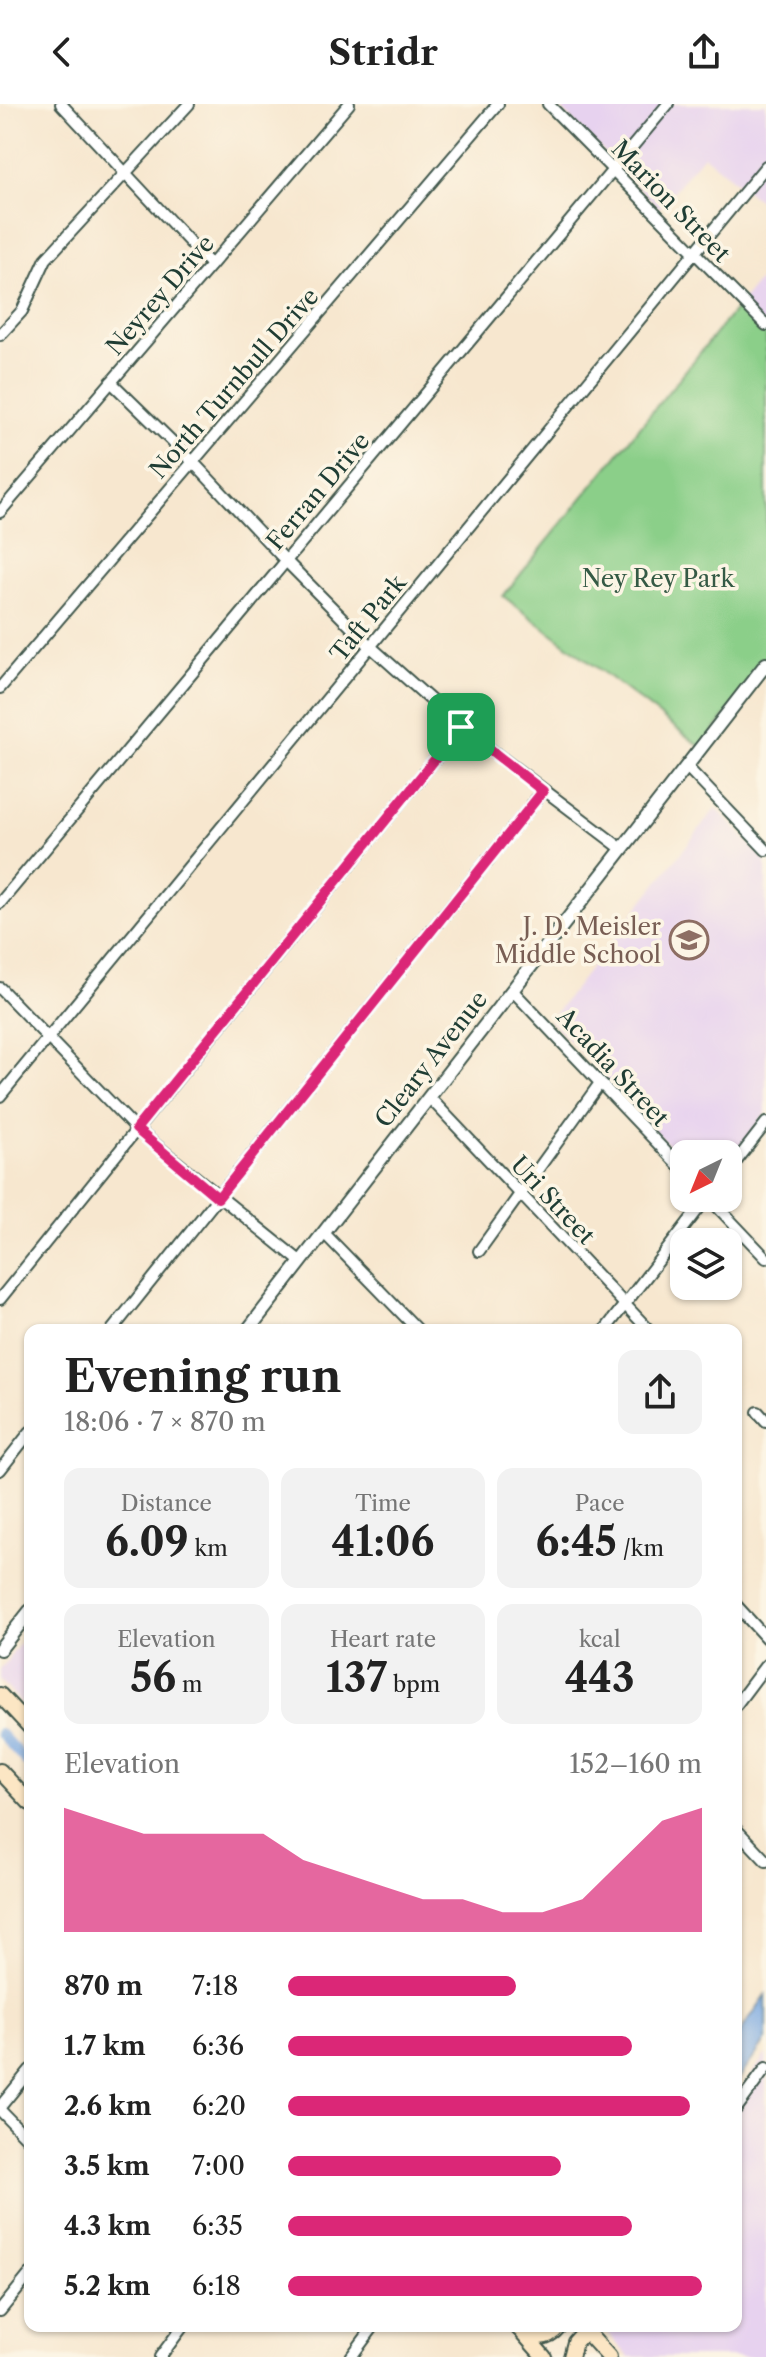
<!DOCTYPE html>
<meta charset="utf-8">
<style>
:root{--surface:#fff;--page:#f2f2f2;--text:#222;--muted:#767676;--accent:#db2777}
body{margin:0;font-family:"Libre Caslon Text",serif;background:var(--page);color:var(--text);height:100vh;display:flex;flex-direction:column;font-size:30px;white-space:nowrap}
*{box-sizing:border-box;margin:0}
p{font-size:26px;color:var(--muted)}
.icon{flex:none;width:44px;height:44px;fill:none;stroke:currentColor;stroke-width:2;stroke-linecap:round;stroke-linejoin:round}
.map{position:relative;flex:1;overflow:hidden}
.side{position:absolute;left:24px;top:1220px;width:718px;height:1008px;display:flex;flex-direction:column;background:var(--surface);border-radius:16px;box-shadow:0 2px 6px #0004}
.side>*{flex:none}
.needle{width:52px;rotate:223deg}
.buttons{position:absolute;left:670px;top:1036px;display:grid;gap:16px}
.buttons a{display:grid;place-items:center;width:72px;height:72px;border-radius:16px;background:var(--surface);box-shadow:0 2px 6px #0004;font-size:40px}
.pin{position:absolute;display:grid;place-items:center;width:68px;height:68px;color:#fff;margin:-34px;border-radius:16px;box-shadow:0 4px 12px #0006}
.round{display:grid;place-items:center;flex:none;width:84px;height:84px;border-radius:16px;background:var(--page)}
.summary{display:flex;align-items:center;justify-content:space-between;height:136px;padding:0 40px}
h1{font-size:44px;font-weight:700;line-height:60px}
.figures{display:grid;grid-template-columns:repeat(3,1fr);gap:12px;height:136px;padding:8px 40px}
.figures div{display:grid;align-content:center;border-radius:16px;background:var(--page);text-align:center}
.figures b{font-size:40px;font-weight:700}
.figures small{font-size:22px;font-weight:400}
.figures p{font-size:22px}
.chart{height:224px;padding:16px 40px}
.chart p{display:flex;justify-content:space-between}
.chart svg{width:100%;height:144px;margin-top:8px;fill:var(--accent);opacity:.7}
ul{padding:0 40px;list-style:none;font-size:26px}
li{display:grid;grid-template-columns:128px 96px 1fr;align-items:center;height:60px}
li i{height:20px;border-radius:10px;background:var(--accent)}
header{display:flex;justify-content:space-between;align-items:center;height:104px;padding:0 40px;background:var(--surface);font-size:36px;font-weight:700}
.map>svg:first-child{display:block}
.built{fill:#e7d2ef}
.green{fill:#8bcf89;stroke:#55865e;stroke-width:2}
.water{fill:#78a7e2;stroke:#4c728b;stroke-width:2}
.lines{fill:none;stroke-linecap:round;stroke-linejoin:round}
.canal{stroke:#78a7e2;stroke-width:10}
.minor-casing{stroke:#3f564b;stroke-width:14}
.tertiary-casing{stroke:#3f564b;stroke-width:16}
.secondary-casing{stroke:#3f564b;stroke-width:18}
.minor{stroke:#fff;stroke-width:10}
.tertiary{stroke:#fff;stroke-width:12}
.secondary{stroke:#fce6c4;stroke-width:14}
.route-casing{stroke:#fff;stroke-width:16}
.route{stroke:#db2777;stroke-width:10}
.labels{text-anchor:middle;dominant-baseline:central;stroke-width:7;stroke-linejoin:round;paint-order:stroke}
.street-label{font-size:24px;fill:#1f3d34;stroke:#fcf5e5}
.park-label{font-size:24px;fill:#355a45;stroke:#fcf5e5}
.education-label{font-size:24px;fill:#785e54;stroke:#fcf5e5;text-anchor:end}
</style>
<header><svg class="icon" aria-label="back" viewBox="0 0 24 24"><path d="M15 5l-7 7 7 7"/></svg>Stridr<svg class="icon" aria-label="share" viewBox="0 0 24 24"><path d="M12 15V3M7 8l5-5 5 5M5 13v7h14v-7"/></svg></header>
<div class="map">
<svg width="766" height="2253" viewBox="0 0 766 2253">
<rect width="100%" height="100%" fill="#fcf5e5"/>
<filter id="ink" filterUnits="userSpaceOnUse"><feTurbulence type="fractalNoise" baseFrequency=".0125" numOctaves="2"/><feDisplacementMap in="SourceGraphic" scale="16" xChannelSelector="R" yChannelSelector="G"/><feConvolveMatrix kernelMatrix="1 2 1 2 8 2 1 2 1" color-interpolation-filters="sRGB"/></filter>
<filter id="wash" filterUnits="userSpaceOnUse"><feTurbulence type="fractalNoise" baseFrequency=".006" numOctaves="4" result="noise"/><feDisplacementMap in="SourceGraphic" scale="32" xChannelSelector="R" yChannelSelector="G"/><feGaussianBlur stdDeviation="1.8" result="paint"/><feColorMatrix in="noise" values="0 0 0 0 0 0 0 0 0 0 0 0 0 0 0 0 0 1.4 0 .05"/><feComposite in="paint" operator="in"/></filter>
<g filter="url(#wash)">
<rect width="100%" height="100%" fill="#f7e7cf"/>
<!-- built -->
<g class="built">
<polygon points="557,0 766,0 766,102 703,51 659,104"/>
<polygon points="766,168 766,230 737,203"/>
<polygon points="716,704 766,757 766,1009 728,1058 728,1050 684,1050 684,1057 550,916"/>
<polygon points="30,1526 30,1608 0,1576 0,1566"/>
<polygon points="766,1950 766,2253 629,2253 601,2222 736,2222 736,1993"/>
</g>
<!-- green -->
<polygon class="green" points="737,203 766,230 766,560 701,643 503,492"/>
<!-- water -->
<polygon class="water" points="766,1891 766,1936 736,1979 736,1934"/>
<g class="lines">
<!-- canal -->
<polyline class="canal" points="0,1629 30,1662"/>
</g>
</g>
<g filter="url(#ink)">
<g class="lines">
<defs>
<g id="minor">
<polyline points="61,0 211,161"/>
<polyline points="548,0 766,221"/>
<polyline points="0,231 22,207 46,155 189,0"/>
<polyline points="111,278 192,357 286,457 370,542 461,623 622,745"/>
<polyline points="0,408 349,0"/>
<polyline points="0,584 498,0"/>
<polyline points="686,662 766,746"/>
<polyline points="0,799 668,0"/>
<polyline points="0,884 136,1025 301,1158"/>
<polyline points="512,886 684,1067"/>
<polyline points="0,992 766,62"/>
<polyline points="429,993 649,1226"/>
<polyline points="728,1068 766,1019"/>
<polyline points="709,1094 766,1154"/>
<polyline points="324,1129 418,1226"/>
<polyline points="479,1147 600,979"/>
<polyline points="0,1195 461,623"/>
<polyline points="112,1226 543,687"/>
<polyline points="605,1226 707,1094"/>
<polyline points="758,1308 766,1317"/>
<polyline points="0,1366 30,1328"/>
<polyline points="736,1501 766,1534"/>
<polyline points="736,1601 766,1561"/>
<polyline points="736,1725 766,1757"/>
<polyline points="0,2003 30,1966"/>
<polyline points="736,2005 766,1964"/>
<polyline points="0,2006 30,2037"/>
<polyline points="0,2207 30,2170"/>
<polyline points="160,2253 183,2222"/>
<polyline points="351,2253 374,2222"/>
</g>
<g id="tertiary">
<polyline points="248,1226 766,560"/>
<polyline points="0,1545 30,1507"/>
</g>
<g id="secondary">
<polyline points="0,1591 30,1623"/>
<polyline points="0,1667 30,1699"/>
<polyline points="581,2222 609,2253"/>
<path d="M519,2225C534,2234 546,2238 559,2222"/>
<polyline points="523,2229 544,2253"/>
<polyline points="571,2253 575,2238 585,2227"/>
</g>
</defs>
<!-- minor casing -->
<use href="#minor" class="minor-casing"/>
<!-- tertiary casing -->
<use href="#tertiary" class="tertiary-casing"/>
<!-- secondary casing -->
<use href="#secondary" class="secondary-casing"/>
<!-- minor -->
<use href="#minor" class="minor"/>
<!-- tertiary -->
<use href="#tertiary" class="tertiary"/>
<!-- secondary -->
<use href="#secondary" class="secondary"/>
</g>
</g>
<g class="lines" filter="url(#ink)">
<defs>
<polygon id="route" points="461,623 543,687 218,1094 136,1025"/>
</defs>
<!-- route casing -->
<use href="#route" class="route-casing"/>
<!-- route -->
<use href="#route" class="route"/>
</g>
<!-- icons -->
<defs>
<symbol id="school-ring" viewBox="-11 -11 22 22"><circle r="9.5" fill="#fcf5e5" stroke="#8d6e63" stroke-width="1.5"/><path d="M0-5L7-2L0 1L-7-2ZM-4 1L0 2.5L4 1V4Q0 6-4 4Z" fill="#8d6e63"/></symbol>
</defs>
<g fill-rule="evenodd">
<use href="#school-ring" x="667" y="814" width="44" height="44"/>
</g>
<g class="labels">
<!-- street labels -->
<g class="street-label">
<text transform="translate(671 97) rotate(46)">Marion Street</text>
<text transform="translate(160 191) rotate(-49)">Neyrey Drive</text>
<text transform="translate(234 279) rotate(-49)">North Turnbull Drive</text>
<text transform="translate(318 387) rotate(-50)">Ferran Drive</text>
<text transform="translate(368 514) rotate(-51)">Taft Park</text>
<text transform="translate(431 955) rotate(-52)">Cleary Avenue</text>
<text transform="translate(613 963) rotate(47)">Acadia Street</text>
<text transform="translate(553 1096) rotate(47)">Uri Street</text>
</g>
<!-- park labels -->
<g class="park-label">
<text x="658" y="474">Ney Rey Park</text>
</g>
<!-- education labels -->
<g class="education-label">
<text x="661" y="822">J. D. Meisler<tspan x="661" dy="28">Middle School</tspan></text>
</g>
</g>
</svg>
<div class="buttons">
<a><svg class="needle" viewBox="-14 -14 28 28"><path d="M0-13l5 13h-10z" fill="#e53935"/><path d="M0 13l5-13h-10z" fill="#767676"/></svg></a>
<a><svg class="icon" aria-label="layers" viewBox="0 0 24 24"><path d="M12 4l9 5-9 5-9-5zM3 14l9 5 9-5"/></svg></a>
</div>
<div class="pin" style="left:461px;top:623px;background:#1e9e55"><svg class="icon" aria-label="arrive" viewBox="0 0 24 24"><path d="M6 21V4h12l-3 4 3 4H6"/></svg></div>
<section class="side">
<div class="summary"><div><h1>Evening run</h1><p>18:06 · 7 × 870 m</p></div><a class="round"><svg class="icon" aria-label="share" viewBox="0 0 24 24"><path d="M12 15V3M7 8l5-5 5 5M5 13v7h14v-7"/></svg></a></div>
<div class="figures">
<div><p>Distance</p><b>6.09<small> km</small></b></div>
<div><p>Time</p><b>41:06</b></div>
<div><p>Pace</p><b>6:45<small> /km</small></b></div>
</div>
<div class="figures">
<div><p>Elevation</p><b>56<small> m</small></b></div>
<div><p>Heart rate</p><b>137<small> bpm</small></b></div>
<div><p>kcal</p><b>443</b></div>
</div>
<div class="chart"><p><span>Elevation</span>152–160 m</p>
<svg viewBox="0 0 160 44" preserveAspectRatio="none"><path d="M0 44V6L10 10L20 14L30 14L40 14L50 14L60 22L70 26L80 30L90 34L100 34L110 38L120 38L130 34L140 22L150 10L160 6V44z"/></svg>
</div>
<ul>
<li><b>870 m</b>7:18<i style="width:55%"></i></li>
<li><b>1.7 km</b>6:36<i style="width:83%"></i></li>
<li><b>2.6 km</b>6:20<i style="width:97%"></i></li>
<li><b>3.5 km</b>7:00<i style="width:66%"></i></li>
<li><b>4.3 km</b>6:35<i style="width:83%"></i></li>
<li><b>5.2 km</b>6:18<i style="width:100%"></i></li>
</ul>
</section>
</div>
